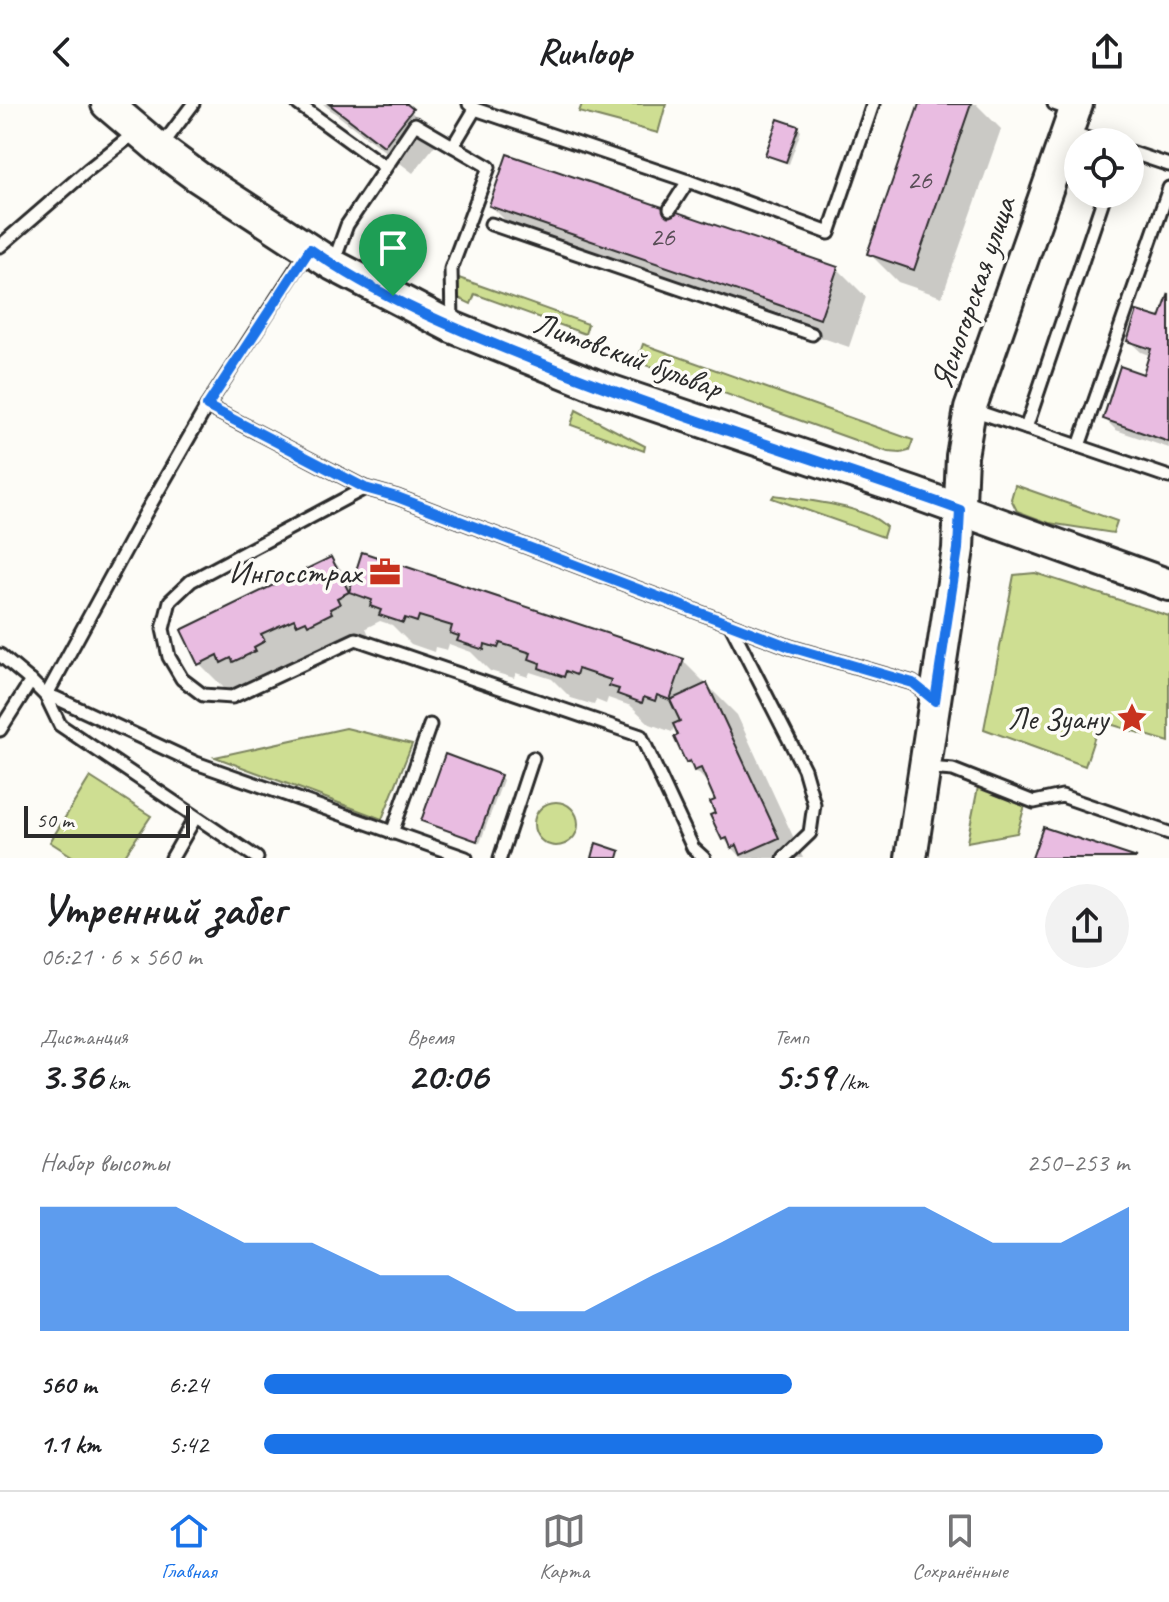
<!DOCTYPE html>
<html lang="ru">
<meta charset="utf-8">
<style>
:root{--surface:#fff;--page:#f2f2f2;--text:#202124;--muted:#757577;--line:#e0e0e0;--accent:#1a73e8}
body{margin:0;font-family:Caveat,sans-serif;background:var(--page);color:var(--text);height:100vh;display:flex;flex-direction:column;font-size:30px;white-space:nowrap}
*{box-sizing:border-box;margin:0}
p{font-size:26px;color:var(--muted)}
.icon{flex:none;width:44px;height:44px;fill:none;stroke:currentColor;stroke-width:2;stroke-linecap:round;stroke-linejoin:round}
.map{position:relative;height:754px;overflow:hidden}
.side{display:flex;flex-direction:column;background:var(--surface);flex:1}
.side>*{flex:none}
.controls{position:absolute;left:1064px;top:24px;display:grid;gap:16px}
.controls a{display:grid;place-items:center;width:80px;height:80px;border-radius:50%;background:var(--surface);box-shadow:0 4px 20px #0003;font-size:40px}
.scale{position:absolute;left:24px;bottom:20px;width:166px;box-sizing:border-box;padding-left:8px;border:4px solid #2b2b2b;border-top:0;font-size:22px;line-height:28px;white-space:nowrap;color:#2b2b2b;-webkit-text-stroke:6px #fdfcf7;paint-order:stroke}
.pin{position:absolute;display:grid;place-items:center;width:68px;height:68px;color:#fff;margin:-82px -34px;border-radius:50% 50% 50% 0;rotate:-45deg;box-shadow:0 0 8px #0007}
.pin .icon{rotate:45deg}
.round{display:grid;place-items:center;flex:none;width:84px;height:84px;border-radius:42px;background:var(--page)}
.headline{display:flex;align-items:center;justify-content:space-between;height:136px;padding:0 40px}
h1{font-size:44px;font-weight:600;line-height:60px}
.figures{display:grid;grid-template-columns:repeat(3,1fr);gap:12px;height:136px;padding:8px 40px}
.figures div{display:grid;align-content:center}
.figures b{font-size:40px;font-weight:600}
.figures small{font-size:22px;font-weight:400}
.figures p{font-size:22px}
.chart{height:224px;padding:16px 40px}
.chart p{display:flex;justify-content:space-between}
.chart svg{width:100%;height:144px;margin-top:8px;fill:var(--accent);opacity:.7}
ul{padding:0 40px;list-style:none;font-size:26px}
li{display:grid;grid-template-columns:128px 96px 1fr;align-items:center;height:60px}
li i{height:20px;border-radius:10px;background:var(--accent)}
header{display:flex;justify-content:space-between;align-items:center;height:104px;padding:0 40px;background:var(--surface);font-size:36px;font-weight:600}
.dock{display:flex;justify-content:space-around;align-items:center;height:112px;border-top:2px solid var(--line);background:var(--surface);font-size:22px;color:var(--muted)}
.dock a{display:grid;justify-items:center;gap:4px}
.dock .selected{color:var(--accent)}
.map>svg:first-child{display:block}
.green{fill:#cede92;stroke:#7c845e;stroke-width:2}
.shadow{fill:#0003}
.building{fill:#e9bce1;stroke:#2b2b2b;stroke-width:2}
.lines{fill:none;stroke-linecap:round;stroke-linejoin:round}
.service-casing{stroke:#2b2b2b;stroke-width:17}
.secondary-casing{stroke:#2b2b2b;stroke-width:36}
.service{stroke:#fdfcf7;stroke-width:11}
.secondary{stroke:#fdfcf7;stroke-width:30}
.route-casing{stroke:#fff;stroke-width:16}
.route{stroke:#1a73e8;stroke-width:10}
.labels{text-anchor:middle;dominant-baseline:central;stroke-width:7;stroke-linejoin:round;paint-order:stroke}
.number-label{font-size:28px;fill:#5a4f58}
.street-label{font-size:32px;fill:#2b2b2b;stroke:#fdfcf7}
.poi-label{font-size:32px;fill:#2b2b2b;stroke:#fdfcf7;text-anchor:end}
</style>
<header><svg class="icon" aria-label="back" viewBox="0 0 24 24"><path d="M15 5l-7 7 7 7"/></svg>Runloop<svg class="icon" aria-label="share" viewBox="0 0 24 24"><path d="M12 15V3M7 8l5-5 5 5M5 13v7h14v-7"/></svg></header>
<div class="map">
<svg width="1169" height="754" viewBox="0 0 1169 754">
<rect width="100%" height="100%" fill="#fdfcf7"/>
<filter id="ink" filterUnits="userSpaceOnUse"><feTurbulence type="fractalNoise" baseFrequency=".0125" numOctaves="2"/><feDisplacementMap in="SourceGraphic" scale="16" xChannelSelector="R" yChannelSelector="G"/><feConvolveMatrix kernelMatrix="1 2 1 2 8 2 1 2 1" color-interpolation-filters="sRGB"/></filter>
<g filter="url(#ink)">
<!-- green -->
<g class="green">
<polygon points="582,0 666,0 658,29 579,8"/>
<polygon points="456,173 588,220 585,230 475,190 471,200 454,192"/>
<polygon points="643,240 913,336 909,347 901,349 888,348 637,258"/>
<polygon points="576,306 645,342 644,347 571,321"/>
<polygon points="1015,381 1117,417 1113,429 1049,419 1017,407 1011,395"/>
<path d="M774,391C803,396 866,401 886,423L883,433L772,394Z"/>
<polygon points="1035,469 1169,512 1169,638 1100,617 1085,662 984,625 1014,471"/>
<polygon points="346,624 412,640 382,715 215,653"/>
<polygon points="90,673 151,712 123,754 75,754 50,738"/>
<polygon points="979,678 1026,698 1017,729 967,738"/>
<circle cx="556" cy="720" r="22"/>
</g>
<!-- shadow -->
<g class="shadow">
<polygon points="323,0 403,0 440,35 413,69"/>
<polygon points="921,0 976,0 1001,25 942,193 898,178 870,150"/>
<polygon points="798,24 801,27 789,60 768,50"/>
<polygon points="491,102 837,164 866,193 849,243 520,131"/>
<polygon points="1169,195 1169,344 1116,326 1105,315 1144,272 1151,252 1141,248 1129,237 1162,217"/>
<polygon points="331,455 354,478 683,557 737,611 803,754 742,754 724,735 717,710 718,696 711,682 687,658 675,620 672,628 650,620 631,602 608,594 606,600 596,596 594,601 571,594 552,575 530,568 528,573 516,569 514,574 490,567 471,548 449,540 447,546 435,543 434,548 411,540 392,521 380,517 366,524 369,531 359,535 361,540 340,550 336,547 282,573 285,577 265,587 261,583 230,590 200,560"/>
<polygon points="500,672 503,676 480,739 423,716"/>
</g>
<!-- building -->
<g class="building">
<polygon points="329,0 407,0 413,5 384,42"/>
<polygon points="919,0 971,0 914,166 867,150"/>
<polygon points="778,15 799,22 786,58 765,51"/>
<polygon points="507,50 838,163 820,215 489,102"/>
<polygon points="1169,189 1169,338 1103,315 1120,262 1143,270 1151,245 1127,237 1137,207 1160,214"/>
<polygon points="362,448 684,555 670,596 657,591 655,597 644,593 642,599 617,590 619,585 609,582 611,576 578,565 576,571 566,567 564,573 539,564 540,559 529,555 531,549 500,539 498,544 485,540 484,546 457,537 459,532 450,529 452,522 419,512 417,518 405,514 403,519 379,511 381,506 370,502 372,496 349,488"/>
<polygon points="331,453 349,488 337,494 340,500 330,505 332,509 308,521 306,517 297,521 294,515 261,530 265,537 254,543 256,547 233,558 231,554 221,559 218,551 198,561 181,526"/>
<polygon points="707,579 779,734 741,751 737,741 731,744 727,734 722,736 710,711 715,709 710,698 715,696 701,664 694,667 690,657 686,659 674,633 678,631 673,620 680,617 670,596"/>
<polygon points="445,650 501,671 477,737 421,717"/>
<polygon points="1043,723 1137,754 1032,754"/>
<polygon points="596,739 620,747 618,754 592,754"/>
</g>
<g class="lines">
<defs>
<g id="service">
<polyline points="298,0 385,63"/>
<polyline points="469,0 475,5 688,77 829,129 873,0"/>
<polyline points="1054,0 1074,7"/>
<polyline points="1067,28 1098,38"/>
<polyline points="453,42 475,5"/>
<polyline points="160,44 193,0"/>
<polyline points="1130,48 1169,61"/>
<polyline points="670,105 688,77"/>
<polyline points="491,120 812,230"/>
<polyline points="0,142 89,65 137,27"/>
<polyline points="333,160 347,121 415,20 489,63 451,165 452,218"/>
<polyline points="207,302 365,384 397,393 790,543 913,579 931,594"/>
<polyline points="973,306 1169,373"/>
<polyline points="1026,324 1105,90"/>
<polyline points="1079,342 1169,84"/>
<polyline points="365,384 191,477 170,497 163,525 169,553 182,575 203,591 232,593 356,535 641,632 693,744 704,754"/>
<polyline points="730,520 804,665 814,700 810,729 784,754"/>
<polyline points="0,551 31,577"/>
<polyline points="46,592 145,410 207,302 309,145"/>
<polyline points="46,592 56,594 196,659 466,754"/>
<polyline points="0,626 31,577 46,592 60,621 257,754"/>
<polyline points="928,664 953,666 1034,698 1062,692 1169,729"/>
<polyline points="392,729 430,621"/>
<polyline points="172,754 195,714"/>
<polyline points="500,754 533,654"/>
</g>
<g id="secondary">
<polyline points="107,0 160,45 198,73 333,161 452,223 600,283 914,389 1169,481"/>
<polyline points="911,754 958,445 962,352 970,305 1077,0"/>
</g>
</defs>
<!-- service casing -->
<use href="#service" class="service-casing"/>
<!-- secondary casing -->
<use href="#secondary" class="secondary-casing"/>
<!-- service -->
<use href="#service" class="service"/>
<!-- secondary -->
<use href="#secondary" class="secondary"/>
</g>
</g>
<g class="lines" filter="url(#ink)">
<defs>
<path id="route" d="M310,145C377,192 455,225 531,255C672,312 817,355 960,406L958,445L935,597L913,579L790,543L397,393L365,384L207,302Z"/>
</defs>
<!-- route casing -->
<use href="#route" class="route-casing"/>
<!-- route -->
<use href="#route" class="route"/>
</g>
<!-- icons -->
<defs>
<symbol id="office-bare" viewBox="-9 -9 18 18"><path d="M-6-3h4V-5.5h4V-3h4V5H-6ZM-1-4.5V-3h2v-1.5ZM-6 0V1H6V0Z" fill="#c8321e" stroke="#fdfcf7" stroke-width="2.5" paint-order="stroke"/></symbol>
<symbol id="sight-bare" viewBox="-9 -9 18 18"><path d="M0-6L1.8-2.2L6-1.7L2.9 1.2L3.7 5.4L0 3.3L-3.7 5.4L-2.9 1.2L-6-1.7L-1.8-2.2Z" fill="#c8321e" stroke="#fdfcf7" stroke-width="2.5" paint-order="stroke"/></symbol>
</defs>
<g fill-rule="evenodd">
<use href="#office-bare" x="363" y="446" width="44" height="44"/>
<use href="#sight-bare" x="1110" y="592" width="44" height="44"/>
</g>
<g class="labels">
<!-- number labels -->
<g class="number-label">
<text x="919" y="75">26</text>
<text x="662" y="132">26</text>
</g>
<!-- street labels -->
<g class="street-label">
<text transform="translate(973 189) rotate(-71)">Ясногорская улица</text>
<text transform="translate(628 251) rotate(20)">Литовский бульвар</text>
</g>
<!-- poi labels -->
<g class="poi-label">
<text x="361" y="468">Ингосстрах</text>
<text x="1108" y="614">Ле Зуану</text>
</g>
</g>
</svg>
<div class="controls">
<a><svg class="icon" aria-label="locate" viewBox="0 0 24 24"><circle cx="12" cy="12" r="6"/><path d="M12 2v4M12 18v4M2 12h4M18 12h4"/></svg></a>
</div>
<div class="scale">50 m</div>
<div class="pin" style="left:393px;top:192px;background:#1e9e55"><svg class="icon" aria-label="arrive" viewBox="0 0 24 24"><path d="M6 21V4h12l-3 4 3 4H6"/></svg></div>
</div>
<section class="side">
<div class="headline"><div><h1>Утренний забег</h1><p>06:21 · 6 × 560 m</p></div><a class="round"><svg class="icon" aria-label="share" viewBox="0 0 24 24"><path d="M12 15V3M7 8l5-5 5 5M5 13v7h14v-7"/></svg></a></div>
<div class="figures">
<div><p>Дистанция</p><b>3.36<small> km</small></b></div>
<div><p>Время</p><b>20:06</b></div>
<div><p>Темп</p><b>5:59<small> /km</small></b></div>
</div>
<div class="chart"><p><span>Набор высоты</span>250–253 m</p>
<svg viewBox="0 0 160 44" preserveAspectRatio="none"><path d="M0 44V6L10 6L20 6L30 17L40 17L50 27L60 27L70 38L80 38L90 27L100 17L110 6L120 6L130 6L140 17L150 17L160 6V44z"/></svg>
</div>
<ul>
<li><b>560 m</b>6:24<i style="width:61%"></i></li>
<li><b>1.1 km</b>5:42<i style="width:97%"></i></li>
</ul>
</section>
<nav class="dock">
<a class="selected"><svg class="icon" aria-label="home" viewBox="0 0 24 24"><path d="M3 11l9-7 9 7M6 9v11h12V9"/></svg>Главная</a>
<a><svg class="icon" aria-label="map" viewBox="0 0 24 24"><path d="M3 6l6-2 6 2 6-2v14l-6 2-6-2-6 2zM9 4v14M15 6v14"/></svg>Карта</a>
<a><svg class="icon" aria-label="saved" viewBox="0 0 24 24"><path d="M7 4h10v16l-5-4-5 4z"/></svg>Сохранённые</a>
</nav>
